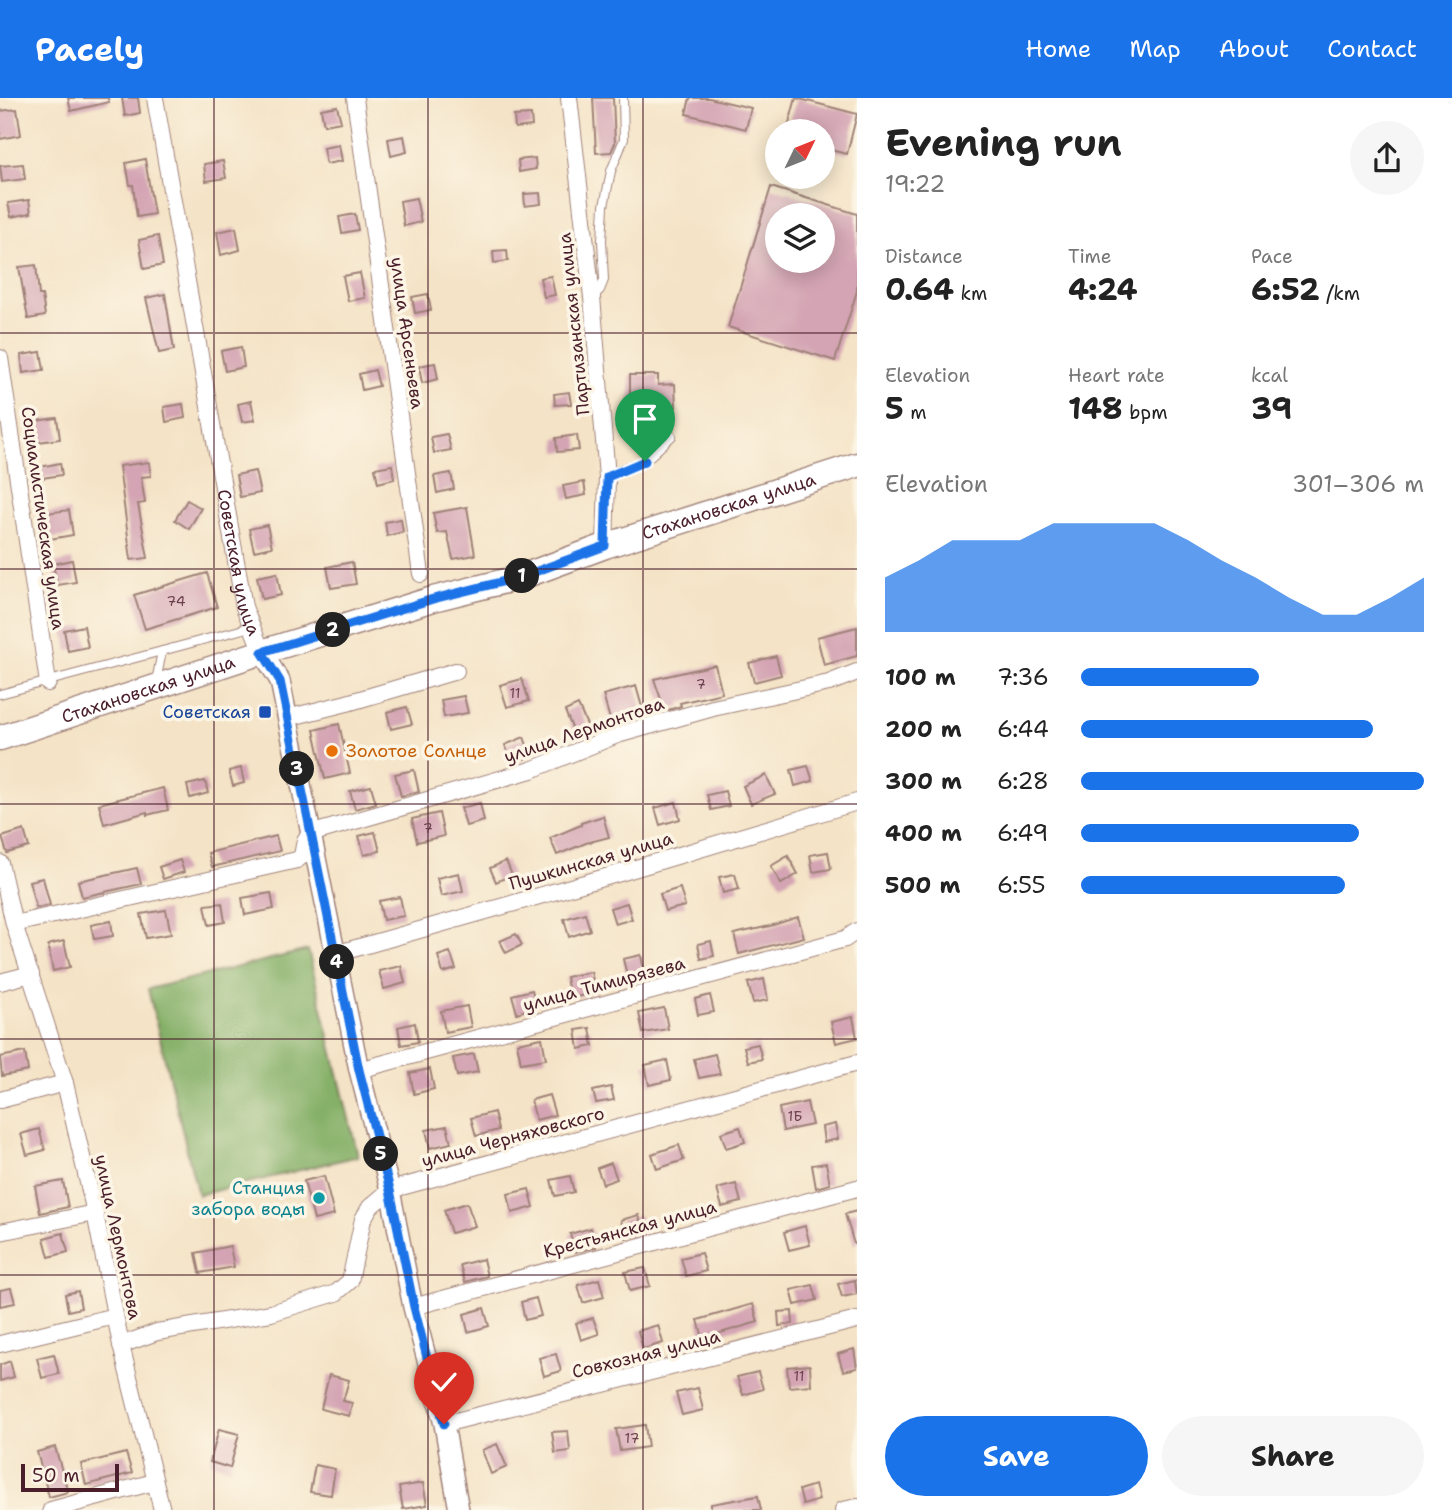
<!DOCTYPE html>
<meta charset="utf-8">
<style>
:root{--surface:#fff;--page:#f6f6f6;--text:#222;--muted:#767676;--accent:#1a73e8}
body{margin:0;font-family:"Shantell Sans",sans-serif;background:var(--page);color:var(--text);height:100vh;display:flex;flex-direction:column;font-size:26px;white-space:nowrap}
*{box-sizing:border-box;margin:0}
p{font-size:23px;color:var(--muted)}
.icon{flex:none;width:38px;height:38px;fill:none;stroke:currentColor;stroke-width:2;stroke-linecap:round;stroke-linejoin:round}
.map{position:relative;flex:1;overflow:hidden}
.sheet{display:flex;flex-direction:column;background:var(--surface);width:595px}
.sheet>*{flex:none}
.needle{width:46px;rotate:47deg}
.tools{position:absolute;left:765px;top:21px;display:grid;gap:14px}
.tools a{display:grid;place-items:center;width:70px;height:70px;border-radius:50%;background:var(--surface);box-shadow:0 4px 18px #0003;font-size:35px}
.scale{position:absolute;left:21px;bottom:18px;width:98px;box-sizing:border-box;padding-left:7px;border:4px solid #4a1f2b;border-top:0;font-size:19px;line-height:24px;white-space:nowrap;color:#4a1f2b;-webkit-text-stroke:5px #fcf5e5;paint-order:stroke}
.pin{position:absolute;display:grid;place-items:center;width:60px;height:60px;color:#fff;margin:-72px -30px;border-radius:50% 50% 50% 0;rotate:-45deg;box-shadow:0 0 7px #0007}
.pin .icon{rotate:45deg}
.km{position:absolute;width:35px;height:35px;margin:-18px;border-radius:50%;background:#222;color:#fff;font-size:19px;line-height:35px;text-align:center}
.round{display:grid;place-items:center;flex:none;width:74px;height:74px;border-radius:37px;background:var(--page)}
.head{display:flex;align-items:center;justify-content:space-between;height:119px;padding:0 28px}
h1{font-size:38px;font-weight:700;line-height:52px}
.metrics{display:grid;grid-template-columns:repeat(3,1fr);gap:10px;height:119px;padding:7px 28px}
.metrics div{display:grid;align-content:center}
.metrics b{font-size:30px;font-weight:700}
.metrics small{font-size:19px;font-weight:400}
.metrics p{font-size:19px}
.chart{height:196px;padding:14px 28px}
.chart p{display:flex;justify-content:space-between}
.chart svg{width:100%;height:126px;margin-top:7px;fill:var(--accent);opacity:.7}
.primary-button{display:flex;gap:14px;margin-top:auto;padding:14px 28px}
.primary-button a{flex:1;height:80px;border-radius:42px;background:var(--accent);color:#fff;font-size:28px;font-weight:700;line-height:80px;text-align:center}
.primary-button a+a{background:var(--page);color:var(--text)}
ul{padding:0 28px;list-style:none;font-size:23px}
li{display:grid;grid-template-columns:112px 84px 1fr;align-items:center;height:52px}
li i{height:18px;border-radius:9px;background:var(--accent)}
header{display:flex;align-items:center;gap:42px;box-sizing:border-box;height:98px;padding:0 35px;background:var(--accent);color:#fff}
header strong{font-size:33px}
nav{display:flex;gap:38px;margin-inline-start:auto;font-size:24px}
main{display:flex;flex:1;min-height:0}
.map>svg:first-child{display:block}
.forest{fill:#85b067;stroke:#686849;stroke-width:2}
.building{fill:#d4a4b4;fill-rule:evenodd}
.lines{fill:none;stroke-linecap:round;stroke-linejoin:round}
.service-casing{stroke:#9f8178;stroke-width:10}
.minor-casing{stroke:#9f8178;stroke-width:18}
.tertiary-casing{stroke:#9f8178;stroke-width:22}
.primary-casing{stroke:#9f8178;stroke-width:27}
.service{stroke:#fff;stroke-width:8}
.minor{stroke:#fff;stroke-width:16}
.tertiary{stroke:#fff;stroke-width:19}
.primary{stroke:#fff;stroke-width:24}
.route-casing{stroke:#fff;stroke-width:14}
.route{stroke:#1a73e8;stroke-width:9}
.grid{fill:none;stroke:#4a1f2b;stroke-width:2;stroke-opacity:0.55}
.transit-dot{fill:#1a4fb4;stroke:#fcf5e5;stroke-width:2.5}
.food-dot{fill:#e8710a;stroke:#fcf5e5;stroke-width:2.5}
.culture-dot{fill:#0f9aa8;stroke:#fcf5e5;stroke-width:2.5}
.labels{text-anchor:middle;dominant-baseline:central;stroke-width:7;stroke-linejoin:round;paint-order:stroke}
.number-label{font-size:14px;fill:#6c404d}
.street-label{font-size:18px;fill:#4a1f2b;stroke:#fcf5e5}
.transit-label{font-size:18px;fill:#164399;stroke:#fcf5e5;text-anchor:end}
.food-label{font-size:18px;fill:#c56008;stroke:#fcf5e5;text-anchor:start}
.culture-label{font-size:18px;fill:#0d838f;stroke:#fcf5e5;text-anchor:end}
</style>
<header>
<strong>Pacely</strong>
<nav><a>Home</a><a>Map</a><a>About</a><a>Contact</a></nav>
</header>
<main>
<div class="map">
<svg width="857" height="1412" viewBox="0 0 857 1412">
<rect width="100%" height="100%" fill="#fcf5e5"/>
<filter id="ink" filterUnits="userSpaceOnUse"><feTurbulence type="fractalNoise" baseFrequency=".0143" numOctaves="2"/><feDisplacementMap in="SourceGraphic" scale="14" xChannelSelector="R" yChannelSelector="G"/><feConvolveMatrix kernelMatrix="1 2 1 2 8 2 1 2 1" color-interpolation-filters="sRGB"/></filter>
<filter id="wash" filterUnits="userSpaceOnUse"><feTurbulence type="fractalNoise" baseFrequency=".00686" numOctaves="4" result="noise"/><feDisplacementMap in="SourceGraphic" scale="28" xChannelSelector="R" yChannelSelector="G"/><feGaussianBlur stdDeviation="1.57" result="paint"/><feColorMatrix in="noise" values="0 0 0 0 0 0 0 0 0 0 0 0 0 0 0 0 0 1.4 0 .05"/><feComposite in="paint" operator="in"/></filter>
<g filter="url(#wash)">
<rect width="100%" height="100%" fill="#f4e3c6"/>
<!-- forest -->
<polygon class="forest" points="308,852 358,1058 198,1097 148,891"/>
<g id="blocks">
<!-- building -->
<g class="building">
<polygon points="68,0 108,0 109,4 71,13"/>
<polygon points="122,0 138,0 140,15 125,18"/>
<polygon points="593,0 613,0 615,45 611,54 596,55"/>
<polygon points="690,0 709,0 751,10 746,31 686,16"/>
<polygon points="796,0 857,16 847,56 822,50 822,33 787,33"/>
<polygon points="337,8 341,24 324,27 321,11"/>
<polygon points="17,11 21,37 0,41 0,13"/>
<polygon points="531,17 532,28 515,30 514,18"/>
<polygon points="404,38 407,54 391,58 388,41"/>
<polygon points="339,47 342,63 326,66 323,50"/>
<polygon points="535,60 536,71 519,74 518,62"/>
<polygon points="145,61 154,116 137,119 133,87 130,87 126,65"/>
<polygon points="223,63 226,80 206,83 204,66"/>
<polygon points="23,66 25,81 2,84 0,68"/>
<path d="M771,89L857,116V193L835,263L728,229ZM777,117H822V163H777Z"/>
<polygon points="540,95 541,106 525,108 524,96"/>
<polygon points="416,100 421,124 404,128 400,103"/>
<polygon points="29,102 31,115 11,119 8,105"/>
<polygon points="355,116 358,132 342,135 339,119"/>
<polygon points="236,130 240,152 221,157 217,134"/>
<polygon points="158,138 163,167 144,171 139,142"/>
<polygon points="507,152 508,163 494,165 493,153"/>
<polygon points="36,167 39,197 42,197 45,218 28,221 19,169"/>
<polygon points="360,175 365,200 348,203 343,178"/>
<polygon points="551,178 555,197 544,199 540,180"/>
<polygon points="165,196 174,252 159,255 146,200"/>
<polygon points="428,196 431,212 415,215 412,199"/>
<polygon points="241,249 244,269 225,273 221,253"/>
<polygon points="41,254 44,272 23,275 21,257"/>
<polygon points="435,265 438,281 422,285 419,268"/>
<polygon points="375,272 379,288 362,292 359,276"/>
<polygon points="630,277 658,277 658,287 675,286 676,309 630,312"/>
<polygon points="569,294 571,306 555,307 554,296"/>
<polygon points="251,303 255,322 242,324 238,306"/>
<polygon points="183,306 185,320 166,324 164,309"/>
<polygon points="57,320 60,341 38,344 35,323"/>
<polygon points="447,336 451,352 434,355 431,339"/>
<polygon points="577,337 579,352 557,354 556,340"/>
<polygon points="149,364 151,378 141,379 145,405 138,406 148,460 131,462 119,368"/>
<polygon points="60,365 62,377 42,380 40,369"/>
<polygon points="392,367 394,381 378,385 375,370"/>
<polygon points="255,373 260,395 240,399 236,377"/>
<polygon points="451,375 454,391 437,395 434,378"/>
<polygon points="584,384 586,397 566,401 563,388"/>
<polygon points="187,402 201,410 189,431 175,422"/>
<polygon points="467,409 475,457 453,461 447,434 437,435 433,415"/>
<polygon points="69,412 73,437 50,441 46,415"/>
<polygon points="401,421 403,434 387,438 385,424"/>
<polygon points="267,427 272,449 254,453 249,431"/>
<polygon points="72,462 76,484 57,487 53,466"/>
<polygon points="352,464 356,486 331,490 327,469"/>
<polygon points="207,475 217,509 145,531 134,497"/>
<polygon points="277,475 281,497 262,501 257,479"/>
<polygon points="84,528 88,549 68,553 64,532"/>
<polygon points="857,529 857,558 824,567 817,539"/>
<polygon points="776,558 781,577 754,584 749,565"/>
<polygon points="715,567 722,595 680,605 681,608 665,613 654,581"/>
<polygon points="522,581 529,603 507,609 500,587"/>
<polygon points="636,588 644,616 611,625 603,597"/>
<polygon points="464,598 468,615 444,619 441,602"/>
<polygon points="578,607 591,636 577,642 565,613"/>
<polygon points="407,609 412,626 391,631 387,614"/>
<polygon points="339,626 350,675 325,681 314,632"/>
<polygon points="524,639 531,658 512,666 505,647"/>
<polygon points="808,668 813,683 795,688 791,672"/>
<polygon points="241,670 244,685 233,688 229,673"/>
<polygon points="414,672 419,694 401,698 395,676"/>
<polygon points="766,677 775,696 751,706 743,688"/>
<polygon points="205,683 208,695 190,700 187,687"/>
<polygon points="371,688 376,705 355,711 350,693"/>
<polygon points="163,690 168,712 147,717 147,714 104,726 99,706"/>
<polygon points="725,693 729,708 711,712 707,697"/>
<polygon points="676,704 680,721 660,727 655,710"/>
<polygon points="480,705 484,723 466,728 461,710"/>
<polygon points="439,715 444,738 417,744 412,721"/>
<polygon points="603,718 609,739 586,745 557,757 550,740 581,727 581,725"/>
<polygon points="24,732 29,749 7,755 2,739"/>
<polygon points="375,734 380,753 364,757 359,738"/>
<polygon points="276,738 280,753 212,769 208,755"/>
<polygon points="828,754 831,771 813,774 810,757"/>
<polygon points="788,758 798,776 781,786 771,768"/>
<polygon points="180,762 184,774 163,781 159,769"/>
<polygon points="506,763 512,777 496,784 490,770"/>
<polygon points="137,770 141,786 82,799 78,783"/>
<polygon points="459,775 463,793 441,798 437,780"/>
<polygon points="735,776 739,791 723,795 719,779"/>
<polygon points="43,780 50,807 36,810 29,783"/>
<polygon points="680,790 685,808 665,813 660,796"/>
<polygon points="271,795 274,811 245,817 242,800"/>
<polygon points="400,799 404,818 383,822 379,803"/>
<polygon points="222,805 225,824 209,827 205,807"/>
<polygon points="627,805 632,821 615,826 610,810"/>
<polygon points="166,812 171,836 146,840 141,816"/>
<polygon points="585,815 590,832 569,839 564,821"/>
<polygon points="798,819 804,839 739,856 734,836 770,828"/>
<polygon points="111,823 113,838 94,841 91,827"/>
<polygon points="516,836 522,847 506,855 500,843"/>
<polygon points="64,843 70,869 53,873 48,847"/>
<polygon points="711,843 714,858 701,861 698,846"/>
<polygon points="450,854 456,871 443,875 438,858"/>
<polygon points="641,857 645,878 628,882 623,861"/>
<polygon points="401,868 405,885 384,891 379,873"/>
<polygon points="591,874 596,895 570,900 566,879"/>
<polygon points="764,881 768,902 753,905 748,885"/>
<polygon points="532,892 536,909 517,915 512,897"/>
<polygon points="710,897 714,914 698,917 695,901"/>
<polygon points="467,908 471,929 445,934 441,913"/>
<polygon points="664,910 668,931 643,935 639,915"/>
<polygon points="853,919 857,940 836,945 831,924"/>
<polygon points="415,925 418,944 401,947 398,929"/>
<polygon points="590,930 593,948 579,951 576,932"/>
<polygon points="542,940 546,961 521,965 517,945"/>
<polygon points="758,946 762,961 748,964 744,949"/>
<polygon points="25,954 28,973 2,978 0,959"/>
<polygon points="474,956 478,974 457,978 453,960"/>
<polygon points="715,956 720,976 699,980 694,961"/>
<polygon points="667,962 671,982 649,987 645,967"/>
<polygon points="430,971 434,991 414,996 410,975"/>
<polygon points="611,989 614,1002 596,1005 593,993"/>
<polygon points="549,997 555,1017 536,1022 531,1002"/>
<polygon points="807,1004 812,1027 783,1033 779,1010"/>
<polygon points="494,1014 498,1032 476,1038 471,1020"/>
<polygon points="835,1026 838,1041 824,1044 822,1029"/>
<polygon points="447,1028 451,1045 430,1050 426,1032"/>
<polygon points="740,1029 745,1044 726,1050 721,1035"/>
<polygon points="39,1031 45,1052 27,1057 21,1036"/>
<polygon points="679,1047 684,1062 657,1071 652,1056"/>
<polygon points="611,1065 617,1081 603,1086 597,1070"/>
<polygon points="826,1065 830,1086 816,1090 812,1067"/>
<polygon points="324,1078 334,1117 314,1122 304,1083"/>
<polygon points="570,1078 574,1094 555,1098 551,1082"/>
<polygon points="63,1083 68,1109 40,1115 35,1088"/>
<polygon points="736,1086 741,1104 722,1109 717,1091"/>
<polygon points="529,1091 534,1109 512,1115 508,1096"/>
<polygon points="467,1105 475,1128 451,1135 444,1112"/>
<polygon points="857,1113 857,1145 854,1146 845,1116"/>
<polygon points="639,1117 643,1136 625,1140 621,1122"/>
<polygon points="805,1128 810,1147 789,1152 784,1134"/>
<polygon points="591,1130 596,1149 575,1154 570,1136"/>
<polygon points="63,1135 68,1154 49,1159 44,1140"/>
<polygon points="230,1148 234,1169 200,1175 196,1155"/>
<polygon points="701,1155 706,1173 686,1178 681,1160"/>
<polygon points="483,1161 487,1178 465,1184 460,1167"/>
<polygon points="645,1170 650,1188 630,1193 625,1174"/>
<polygon points="599,1181 604,1199 583,1205 578,1187"/>
<polygon points="855,1182 857,1196 842,1199 838,1186"/>
<polygon points="813,1187 817,1202 795,1207 791,1192"/>
<polygon points="11,1190 15,1205 0,1208 0,1192"/>
<polygon points="78,1193 81,1210 68,1213 65,1196"/>
<polygon points="536,1200 541,1218 525,1222 521,1204"/>
<polygon points="753,1206 758,1224 703,1240 698,1222"/>
<polygon points="484,1210 489,1228 468,1234 464,1216"/>
<polygon points="792,1213 793,1226 779,1228 778,1214"/>
<polygon points="593,1220 599,1236 581,1242 576,1225"/>
<polygon points="658,1227 663,1245 643,1251 638,1233"/>
<polygon points="854,1251 857,1270 843,1273 838,1256"/>
<polygon points="54,1256 59,1276 42,1280 37,1260"/>
<polygon points="556,1256 561,1273 544,1278 539,1260"/>
<polygon points="10,1263 14,1279 0,1283 0,1267"/>
<polygon points="810,1267 811,1287 789,1289 787,1269"/>
<polygon points="758,1274 763,1291 743,1297 737,1279"/>
<polygon points="329,1277 349,1282 343,1303 352,1305 349,1318 321,1311"/>
<polygon points="698,1290 703,1312 682,1317 676,1295"/>
<polygon points="645,1327 648,1349 620,1353 616,1331"/>
<polygon points="219,1331 239,1336 230,1370 210,1364"/>
<polygon points="568,1333 570,1353 555,1355 552,1334"/>
<polygon points="497,1346 507,1369 491,1376 482,1352"/>
<polygon points="55,1349 68,1394 49,1399 37,1354"/>
<polygon points="126,1355 132,1375 86,1387 81,1366"/>
<polygon points="315,1367 335,1371 331,1397 310,1394"/>
<polygon points="423,1385 427,1407 403,1411 399,1389"/>
<polygon points="815,1387 819,1402 803,1407 799,1392"/>
<polygon points="758,1398 761,1412 711,1412 711,1406"/>
</g>
</g>
</g>
<g filter="url(#ink)">
<use href="#blocks" fill-opacity="0" stroke="#9f8178" stroke-width="2"/>
<g class="lines">
<defs>
<g id="service">
<polyline points="592,199 600,192 604,182 602,142 604,108 611,73 624,41 623,0"/>
<polyline points="607,379 624,370 645,363 672,338"/>
<polyline points="156,584 162,553 251,529"/>
<polyline points="0,596 162,553"/>
</g>
<g id="minor">
<path id="s1" d="M155,0L244,509L262,554"/>
<polyline points="355,0 421,476"/>
<polyline points="569,0 592,199 607,379 605,448"/>
<polyline points="0,260 48,585"/>
<polyline points="287,620 347,605 456,573"/>
<polyline points="0,765 14,826 65,985 95,1115 121,1247 162,1412"/>
<polyline points="14,826 297,762 302,758 305,742 310,736 531,672 617,637 713,610 829,585 857,574"/>
<polyline points="335,856 613,777 857,704"/>
<polyline points="0,884 31,876"/>
<polyline points="359,972 845,841 857,833"/>
<polyline points="0,1002 65,985"/>
<polyline points="0,1134 95,1115"/>
<polyline points="413,1209 857,1090"/>
<polyline points="0,1246 115,1218"/>
<polyline points="121,1247 157,1234 271,1215 336,1195 350,1183 363,1121 370,1109 390,1092 857,965"/>
<polyline points="444,1326 857,1222"/>
<polyline points="51,1412 154,1384"/>
<polyline points="843,1412 857,1409"/>
</g>
<polyline id="tertiary" points="262,554 280,583 359,972 390,1092 413,1209 444,1326 459,1412"/>
<g id="primary">
<path id="s2" d="M0,640L262,554L433,501L521,479L605,448L857,367"/>
</g>
</defs>
<!-- service casing -->
<use href="#service" class="service-casing"/>
<!-- minor casing -->
<use href="#minor" class="minor-casing"/>
<!-- tertiary casing -->
<use href="#tertiary" class="tertiary-casing"/>
<!-- primary casing -->
<use href="#primary" class="primary-casing"/>
<!-- service -->
<use href="#service" class="service"/>
<!-- minor -->
<use href="#minor" class="minor"/>
<!-- tertiary -->
<use href="#tertiary" class="tertiary"/>
<!-- primary -->
<use href="#primary" class="primary"/>
</g>
</g>
<g class="lines" filter="url(#ink)">
<defs>
<polyline id="route" points="444,1326 414,1209 390,1092 359,972 280,583 262,554 433,501 521,479 605,448 607,379 645,363"/>
</defs>
<!-- route casing -->
<use href="#route" class="route-casing"/>
<!-- route -->
<use href="#route" class="route"/>
</g>
<!-- grid -->
<path class="grid" d="M214,0V1412M428,0V1412M643,0V1412M0,235H857M0,471H857M0,706H857M0,941H857M0,1177H857"/>
<!-- markers -->
<rect class="transit-dot" x="258" y="607" width="14" height="14" rx="3.5"/>
<circle class="food-dot" cx="332" cy="653" r="7"/>
<circle class="culture-dot" cx="319" cy="1100" r="7"/>
<g class="labels">
<!-- number labels -->
<g class="number-label">
<text x="176" y="503">74</text>
<text x="701" y="586">7</text>
<text x="515" y="595">11</text>
<text x="428" y="730">7</text>
<text x="795" y="1018">1Б</text>
<text x="799" y="1278">11</text>
<text x="632" y="1340">17</text>
</g>
<!-- street labels -->
<g class="street-label">
<text transform="translate(574 226) rotate(-96)">Партизанская улица</text>
<text transform="translate(407 235) rotate(82)">улица Арсеньева</text>
<text stroke="none"><textPath href="#s2" startOffset="765">Стахановская улица</textPath></text>
<text transform="translate(43 420) rotate(82)">Социалистическая улица</text>
<text stroke="none"><textPath href="#s1" startOffset="472">Советская улица</textPath></text>
<text stroke="none"><textPath href="#s2" startOffset="156">Стахановская улица</textPath></text>
<text transform="translate(584 632) rotate(-19)">улица Лермонтова</text>
<text transform="translate(591 763) rotate(-16)">Пушкинская улица</text>
<text transform="translate(604 886) rotate(-15)">улица Тимирязева</text>
<text transform="translate(513 1039) rotate(-15)">улица Черняховского</text>
<text transform="translate(630 1131) rotate(-15)">Крестьянская улица</text>
<text transform="translate(118 1139) rotate(78)">улица Лермонтова</text>
<text transform="translate(646 1256) rotate(-14)">Совхозная улица</text>
</g>
<!-- transit labels -->
<g class="transit-label">
<text x="251" y="614">Советская</text>
</g>
<!-- food labels -->
<g class="food-label">
<text x="346" y="653">Золотое Солнце</text>
</g>
<!-- culture labels -->
<g class="culture-label">
<text x="305" y="1090">Станция<tspan x="305" dy="21">забора воды</tspan></text>
</g>
</g>
</svg>
<div class="tools">
<a><svg class="needle" viewBox="-14 -14 28 28"><path d="M0-13l5 13h-10z" fill="#e53935"/><path d="M0 13l5-13h-10z" fill="#767676"/></svg></a>
<a><svg class="icon" aria-label="layers" viewBox="0 0 24 24"><path d="M12 4l9 5-9 5-9-5zM3 14l9 5 9-5"/></svg></a>
</div>
<div class="scale">50 m</div>
<div class="pin" style="left:645px;top:363px;background:#1e9e55"><svg class="icon" aria-label="arrive" viewBox="0 0 24 24"><path d="M6 21V4h12l-3 4 3 4H6"/></svg></div>
<div class="pin" style="left:444px;top:1326px;background:#d93025"><svg class="icon" aria-label="check" viewBox="0 0 24 24"><path d="M5 12l5 5 9-10"/></svg></div>
<b class="km" style="left:522px;top:478px">1</b>
<b class="km" style="left:333px;top:532px">2</b>
<b class="km" style="left:297px;top:671px">3</b>
<b class="km" style="left:337px;top:864px">4</b>
<b class="km" style="left:381px;top:1056px">5</b>
</div>
<section class="sheet">
<div class="head"><div><h1>Evening run</h1><p>19:22</p></div><a class="round"><svg class="icon" aria-label="share" viewBox="0 0 24 24"><path d="M12 15V3M7 8l5-5 5 5M5 13v7h14v-7"/></svg></a></div>
<div class="metrics">
<div><p>Distance</p><b>0.64<small> km</small></b></div>
<div><p>Time</p><b>4:24</b></div>
<div><p>Pace</p><b>6:52<small> /km</small></b></div>
</div>
<div class="metrics">
<div><p>Elevation</p><b>5<small> m</small></b></div>
<div><p>Heart rate</p><b>148<small> bpm</small></b></div>
<div><p>kcal</p><b>39</b></div>
</div>
<div class="chart"><p><span>Elevation</span>301–306 m</p>
<svg viewBox="0 0 160 44" preserveAspectRatio="none"><path d="M0 44V25L10 19L20 12L30 12L40 12L50 6L60 6L70 6L80 6L90 12L100 19L110 25L120 32L130 38L140 38L150 32L160 25V44z"/></svg>
</div>
<ul>
<li><b>100 m</b>7:36<i style="width:52%"></i></li>
<li><b>200 m</b>6:44<i style="width:85%"></i></li>
<li><b>300 m</b>6:28<i style="width:100%"></i></li>
<li><b>400 m</b>6:49<i style="width:81%"></i></li>
<li><b>500 m</b>6:55<i style="width:77%"></i></li>
</ul>
<div class="primary-button"><a>Save</a><a>Share</a></div>
</section>
</main>
